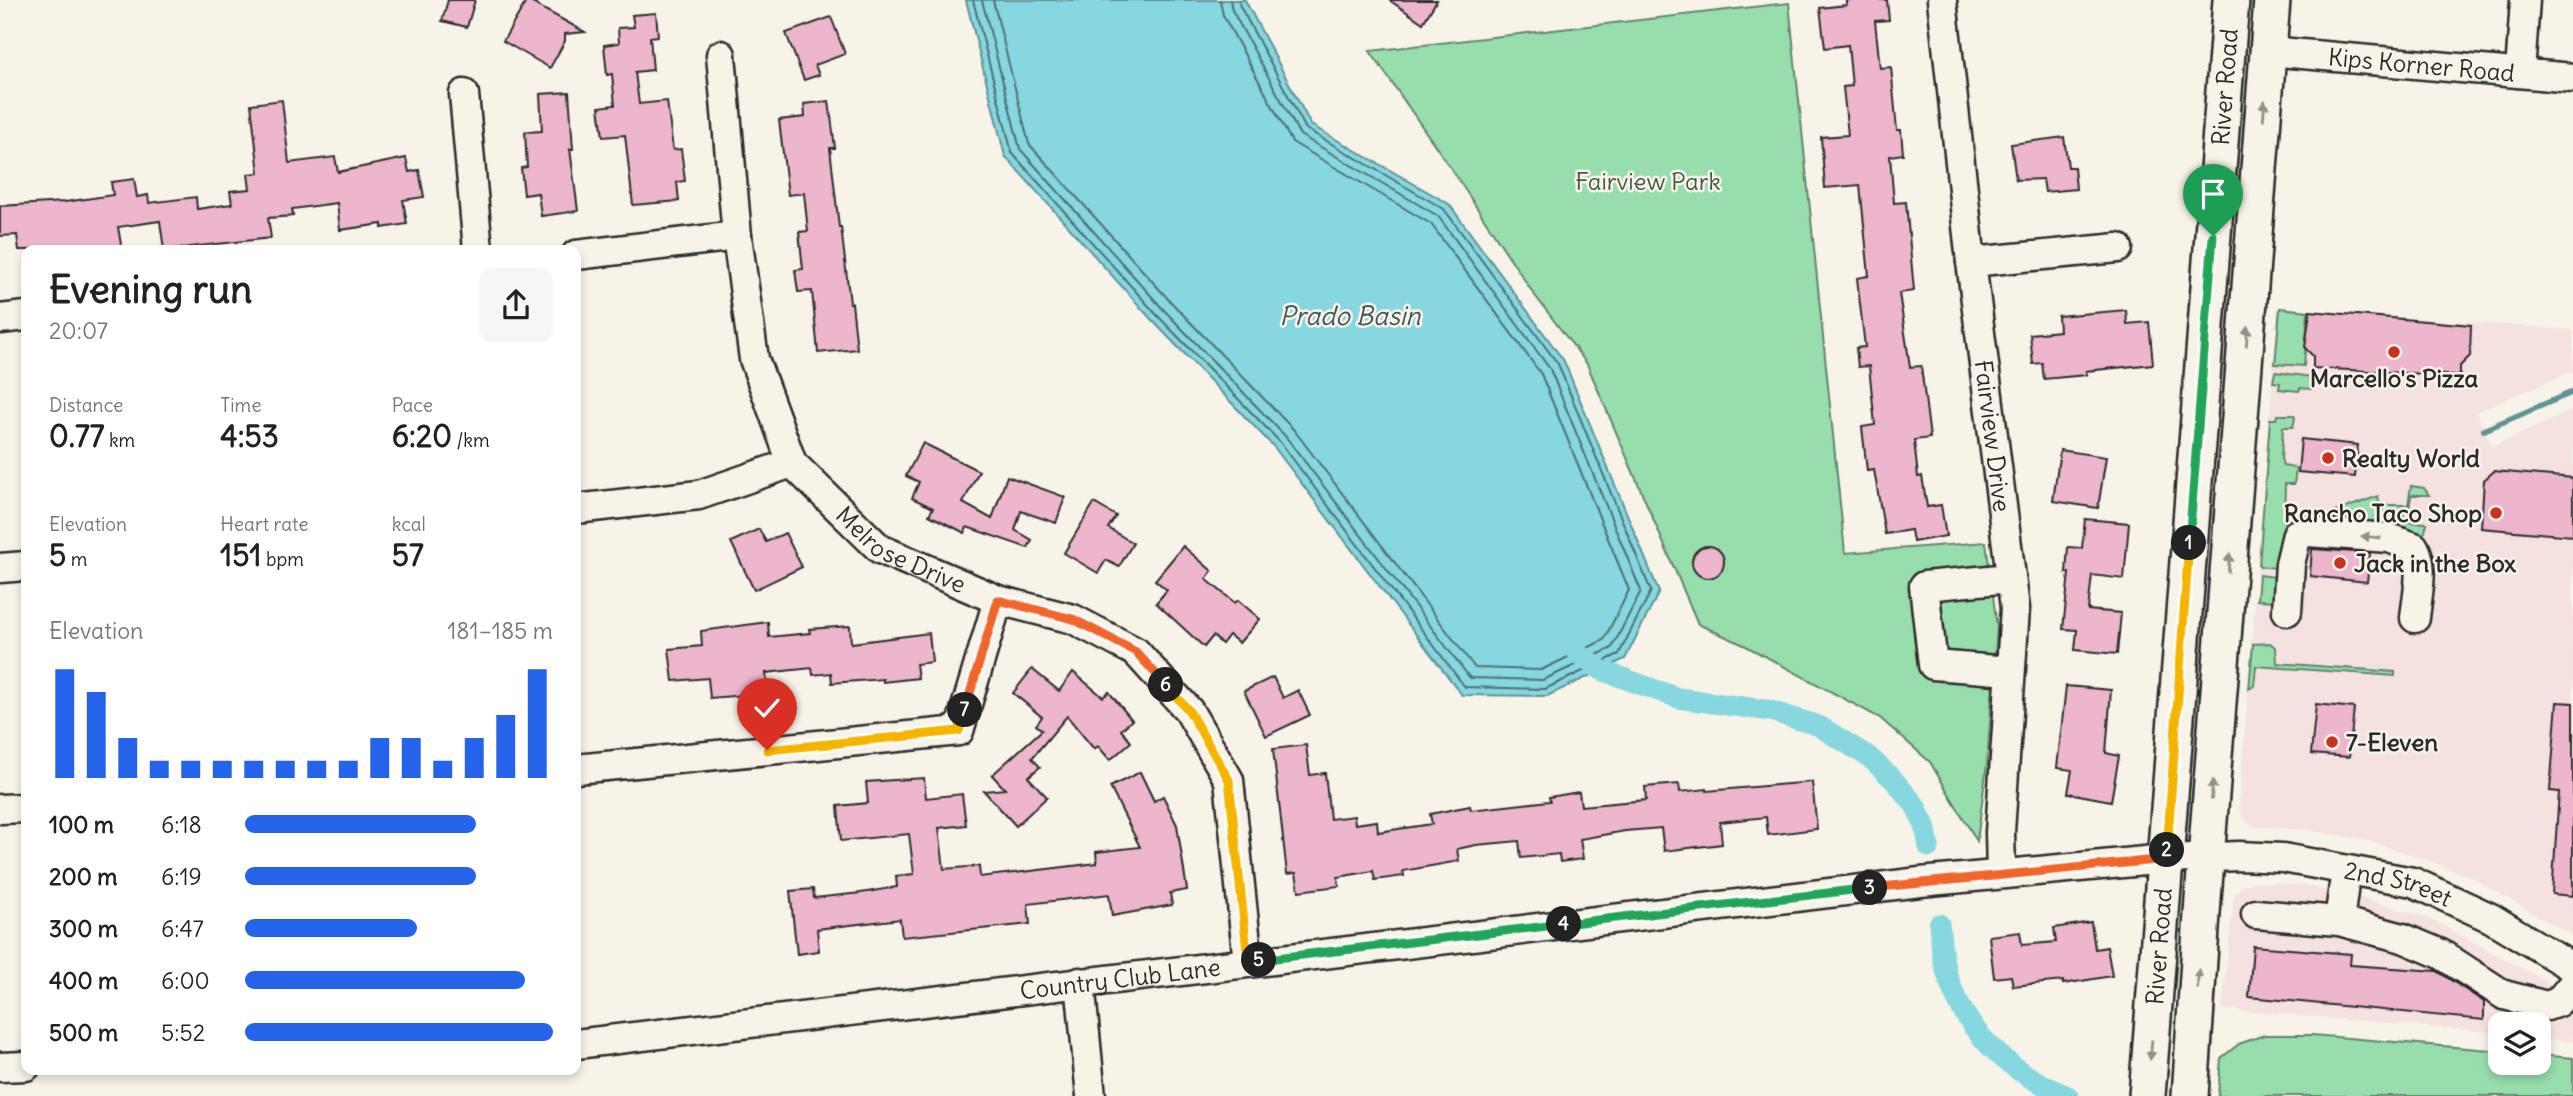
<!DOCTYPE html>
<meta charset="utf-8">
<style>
:root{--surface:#fff;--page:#f6f6f6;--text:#222;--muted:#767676;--accent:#2563eb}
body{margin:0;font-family:Delius,sans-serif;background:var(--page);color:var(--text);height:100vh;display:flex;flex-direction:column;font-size:26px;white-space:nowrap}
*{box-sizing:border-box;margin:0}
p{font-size:23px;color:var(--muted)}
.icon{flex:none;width:38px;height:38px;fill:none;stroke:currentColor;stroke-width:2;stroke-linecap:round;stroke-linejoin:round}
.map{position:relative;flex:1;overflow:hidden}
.panel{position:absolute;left:21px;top:245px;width:560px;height:830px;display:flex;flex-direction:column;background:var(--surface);border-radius:14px;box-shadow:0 4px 10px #0003}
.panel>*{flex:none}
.fabs{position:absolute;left:2488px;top:1012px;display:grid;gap:14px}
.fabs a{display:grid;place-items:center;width:63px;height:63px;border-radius:14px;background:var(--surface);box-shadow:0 4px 10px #0003;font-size:35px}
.pin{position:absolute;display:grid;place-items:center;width:60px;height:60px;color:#fff;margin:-72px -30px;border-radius:50% 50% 50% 0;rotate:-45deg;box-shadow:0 0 7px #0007}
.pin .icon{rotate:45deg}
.km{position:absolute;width:35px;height:35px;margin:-18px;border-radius:50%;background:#222;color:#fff;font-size:19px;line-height:35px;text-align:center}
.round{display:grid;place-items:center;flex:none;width:74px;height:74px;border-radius:14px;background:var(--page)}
.overview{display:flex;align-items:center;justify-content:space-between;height:119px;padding:0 28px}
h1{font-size:38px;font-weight:800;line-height:52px}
.figures{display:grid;grid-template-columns:repeat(3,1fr);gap:10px;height:119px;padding:7px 28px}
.figures div{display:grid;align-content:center}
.figures b{font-size:30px;font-weight:800}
.figures small{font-size:19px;font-weight:400}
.figures p{font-size:19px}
.chart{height:196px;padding:14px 28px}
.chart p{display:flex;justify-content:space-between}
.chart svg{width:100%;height:126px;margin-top:7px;stroke:var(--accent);stroke-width:6}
ul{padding:0 28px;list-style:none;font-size:23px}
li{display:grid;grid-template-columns:112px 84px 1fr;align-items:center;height:52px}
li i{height:18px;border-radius:9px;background:var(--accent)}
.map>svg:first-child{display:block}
.built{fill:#f4e1e0}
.green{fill:#98deac;stroke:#62846c;stroke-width:2}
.water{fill:#86d7df;stroke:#629297;stroke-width:2}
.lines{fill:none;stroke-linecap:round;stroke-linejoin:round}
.shore{stroke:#4f7073;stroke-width:2}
.stream{stroke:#629297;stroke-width:6}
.canal{stroke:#86d7df;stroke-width:21}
.building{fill:#edb6cd;stroke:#2b2b2b;stroke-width:2}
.minor-casing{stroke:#2b2b2b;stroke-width:33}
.major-casing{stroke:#2b2b2b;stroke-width:40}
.minor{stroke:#f7f3e8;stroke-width:28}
.major{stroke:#f7f3e8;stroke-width:35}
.oneway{fill:#918f8a}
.split-1-casing{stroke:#fff;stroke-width:14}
.split-2-casing{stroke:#fff;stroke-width:14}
.split-3-casing{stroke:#fff;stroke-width:14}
.split-4-casing{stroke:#fff;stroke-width:14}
.split-5-casing{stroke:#fff;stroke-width:14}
.split-6-casing{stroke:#fff;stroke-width:14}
.split-7-casing{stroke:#fff;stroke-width:14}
.split-8-casing{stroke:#fff;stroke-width:14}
.split-1{stroke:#22a559;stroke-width:9}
.split-2{stroke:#f5b400;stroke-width:9}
.split-3{stroke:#f0652b;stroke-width:9}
.split-4{stroke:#22a559;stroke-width:9}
.split-5{stroke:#22a559;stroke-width:9}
.split-6{stroke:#f5b400;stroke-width:9}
.split-7{stroke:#f0652b;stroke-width:9}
.split-8{stroke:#f5b400;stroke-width:9}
.poi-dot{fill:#c8321e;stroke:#f7f3e8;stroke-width:2.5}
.labels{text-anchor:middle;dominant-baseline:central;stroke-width:5;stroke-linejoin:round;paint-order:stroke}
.street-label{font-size:24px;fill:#2b2b2b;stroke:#f7f3e8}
.park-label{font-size:24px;fill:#46584b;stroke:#f7f3e8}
.poi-label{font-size:24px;font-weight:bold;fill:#2b2b2b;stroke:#f7f3e8;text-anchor:start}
.water-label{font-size:26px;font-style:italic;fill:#425658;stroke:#f7f3e8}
</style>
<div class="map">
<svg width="2573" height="1096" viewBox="0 0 2573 1096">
<rect width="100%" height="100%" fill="#f7f3e8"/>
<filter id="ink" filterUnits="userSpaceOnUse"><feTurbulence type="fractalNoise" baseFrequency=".0143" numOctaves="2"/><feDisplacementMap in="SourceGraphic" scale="14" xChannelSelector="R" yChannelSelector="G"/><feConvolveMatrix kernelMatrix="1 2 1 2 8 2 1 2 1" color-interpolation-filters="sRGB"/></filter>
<g filter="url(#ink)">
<!-- built -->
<g class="built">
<polygon points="2278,308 2573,330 2573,371 2476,412 2492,447 2573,410 2573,936 2471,877 2425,859 2363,839 2307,830 2255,827 2245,820 2241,813 2239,808"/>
<polygon points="2255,882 2300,885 2362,898 2422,916 2449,929 2573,996 2573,1042 2539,1037 2539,1024 2501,1024 2501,1033 2222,1009 2234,896 2243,885"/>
</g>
<!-- green -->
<g class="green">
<polygon points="1789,3 1845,553 1986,542 1997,627 1987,764 1977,841 1930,762 1880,718 1746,646 1698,624 1587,364 1533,293 1450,167 1370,51"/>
<polygon points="2280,308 2308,311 2304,366 2275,364"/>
<polygon points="2275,372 2313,377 2311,389 2300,388 2299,391 2279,389 2280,383 2273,382"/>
<polygon points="2277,415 2294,415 2295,418 2293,427 2283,427 2281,458 2283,466 2296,468 2294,484 2285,484 2284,516 2322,517 2378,496 2380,505 2408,505 2411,486 2424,488 2429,495 2411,495 2409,510 2404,511 2403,522 2427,523 2425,532 2421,535 2310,528 2283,569 2259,566 2270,419 2276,419"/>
<polygon points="2259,575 2283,578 2277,601 2257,600"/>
<polygon points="2270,643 2276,648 2277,663 2395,672 2395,676 2256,666 2254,686 2249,689 2253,644"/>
<polygon points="2264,1035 2312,1035 2501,1051 2501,1062 2539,1062 2539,1055 2573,1058 2573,1096 2218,1096 2221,1058 2239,1044"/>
</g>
<!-- water -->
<polygon class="water" points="966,0 1245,0 1311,125 1449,204 1564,361 1659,592 1625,659 1547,696 1462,695 1274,447 1151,319 1005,156"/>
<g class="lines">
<!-- shore -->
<g class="shore">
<polyline points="973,0 1012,153 1156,314 1280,442 1465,687 1545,689 1619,654 1651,591 1558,364 1444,209 1306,129 1240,6 1239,0"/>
<polyline points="982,0 1020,149 1162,308 1286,437 1470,678 1543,680 1612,648 1641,591 1550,369 1438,216 1300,135 1232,10 1230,0"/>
<polyline points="993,0 1029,144 1170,301 1294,430 1475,668 1541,670 1604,640 1629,590 1541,374 1431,224 1292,142 1223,15 1220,0"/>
</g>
<!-- stream -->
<polyline class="stream" points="2484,430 2573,392"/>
<!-- canal -->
<g class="canal">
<polyline points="1578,654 1601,670 1678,698 1771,711 1819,726 1869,757 1893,779 1915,805 1925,826 1929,847"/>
<path d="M1939,924C1941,938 1941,953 1945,967C1961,1030 2009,1073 2068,1096"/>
</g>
</g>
<!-- building -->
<g class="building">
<polygon points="448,0 475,0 467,27 442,21"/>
<polygon points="527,0 585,32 565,34 565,41 550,68 503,41"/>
<polygon points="1389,0 1437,0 1423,23"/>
<polygon points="1846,0 1887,0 1889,20 1875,21 1880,68 1891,67 1897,130 1901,130 1903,154 1890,156 1894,203 1906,202 1914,291 1899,293 1910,367 1921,366 1930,438 1914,440 1918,477 1922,476 1927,507 1941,505 1946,536 1913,542 1911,530 1885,534 1874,470 1867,471 1862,427 1875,425 1869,366 1858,367 1856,348 1865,347 1857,278 1869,276 1860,185 1825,188 1821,137 1848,135 1843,87 1852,86 1848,45 1825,48 1820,8 1846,5"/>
<polygon points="656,13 658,36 650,37 653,70 635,72 639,104 667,101 673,150 681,149 685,181 677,182 679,201 633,205 625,135 603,137 599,107 615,105 612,74 607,75 604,45 619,43 618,28 634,27 632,15"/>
<polygon points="831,17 845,54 815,65 819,75 804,80 786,33"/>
<polygon points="569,92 573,149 570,149 578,211 541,216 538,193 524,195 521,168 527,167 525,132 542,131 540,94"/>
<polygon points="282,100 289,163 335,157 338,172 406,158 409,172 419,170 424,197 403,200 407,224 382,228 382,224 340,230 337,203 292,209 293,216 268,218 271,238 164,250 160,221 118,227 122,250 19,250 17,235 0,236 0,206 65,202 113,195 111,182 134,179 137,197 148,195 149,203 196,197 197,209 232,204 230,191 250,189 248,174 259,173 251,104"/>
<polygon points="829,101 835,148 830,148 839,227 841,227 850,303 852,303 857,349 818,353 812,291 798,292 795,270 803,269 799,232 808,231 804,193 788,195 779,120 805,117 804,104"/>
<polygon points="2064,137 2068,167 2074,167 2076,189 2045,192 2043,179 2016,180 2011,144"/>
<polygon points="2126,310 2127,324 2149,322 2153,364 2086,371 2086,375 2044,379 2042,363 2033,364 2030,334 2059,331 2058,316"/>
<polygon points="2310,311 2471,325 2470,356 2460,366 2460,376 2313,368 2313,356 2305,348"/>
<polygon points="2301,439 2358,445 2355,477 2298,472"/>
<polygon points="923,443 979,471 963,503 992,519 1007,476 1065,497 1056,523 1021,511 1015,530 1032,540 1028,548 967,527 965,533 929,515 933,508 912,498 919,482 906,476"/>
<polygon points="2060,450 2106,457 2098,508 2053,501"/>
<polygon points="2494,471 2573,478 2573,536 2481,528 2484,480"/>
<polygon points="1094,503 1116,516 1108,528 1133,543 1119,567 1106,560 1098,573 1064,553"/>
<polygon points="2085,519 2129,523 2124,579 2092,575 2088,610 2121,613 2117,654 2075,650 2077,630 2063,629 2069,573 2066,573 2068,547 2082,548"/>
<polygon points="759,529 766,542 785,533 802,567 754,590 731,542"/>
<circle cx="1708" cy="562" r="16"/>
<polygon points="1183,546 1212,571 1206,579 1235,603 1238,600 1260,619 1239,643 1229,635 1222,644 1213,636 1204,647 1156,603 1167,590 1155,580"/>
<polygon points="2312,549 2370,553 2367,582 2310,576"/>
<polygon points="768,622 769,637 810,633 809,629 850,626 851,643 929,633 932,662 916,664 918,678 883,682 883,679 832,683 831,673 813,675 812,668 766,673 768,693 710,698 708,678 673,681 669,649 702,646 701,631"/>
<polygon points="1032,669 1059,691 1073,672 1103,697 1109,692 1132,720 1121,730 1131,742 1110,760 1098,746 1094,749 1067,716 1032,758 1040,767 1028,777 1047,797 1016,826 984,791 1005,789 992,775 1042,730 1036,725 1042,717 1013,693"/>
<polygon points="1273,677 1283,698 1298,690 1310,715 1266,736 1244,691"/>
<polygon points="2066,686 2111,690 2106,753 2119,756 2111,801 2068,793 2072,770 2057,768"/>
<polygon points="2557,702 2573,703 2573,896 2552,894 2559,792 2550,791"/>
<polygon points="2316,704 2354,708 2349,757 2311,754"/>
<polygon points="1306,745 1310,775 1325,773 1330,819 1354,816 1355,824 1377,821 1378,832 1432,824 1430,814 1470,806 1471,810 1550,801 1549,797 1579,792 1581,806 1646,800 1645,787 1679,784 1680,792 1707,789 1707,791 1812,782 1817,829 1768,835 1766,817 1720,822 1722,844 1664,851 1661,828 1625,831 1580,839 1583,859 1560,862 1559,854 1521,858 1519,841 1476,845 1457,849 1459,861 1403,871 1404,876 1375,880 1373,871 1338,877 1339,886 1299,891 1296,873 1287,874 1273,749"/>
<polygon points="1140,772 1154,801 1163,796 1177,825 1187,890 1170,893 1172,905 1112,916 1109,894 1028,904 1030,924 902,937 900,919 817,929 819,951 797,954 790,891 813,889 814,898 861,893 897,887 896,876 914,874 909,834 841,841 838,806 868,803 866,782 924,778 926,798 962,794 966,825 939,828 944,869 979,866 980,877 1097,863 1096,852 1140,847 1110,787"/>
<polygon points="2091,922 2095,949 2107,947 2112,976 2063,984 2063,981 2013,986 2011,976 1994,978 1989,936 2020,932 2022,945 2056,942 2054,928"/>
<polygon points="2253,946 2351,954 2350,965 2437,971 2484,1002 2484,1020 2249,997"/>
</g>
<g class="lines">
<defs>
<g id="minor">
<path id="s1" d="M1942,0L1971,262L2015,608L2000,832L2001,874"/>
<path id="s2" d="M2268,51L2573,78"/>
<path id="s3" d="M721,55L737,236L754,359L792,463L880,549L998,600L1073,619L1136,652L1189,711L1229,780L1248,962"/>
<polyline points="2520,73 2525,0"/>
<polyline points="464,94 478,250"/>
<polyline points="576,255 737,236"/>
<polyline points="1971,262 2118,248"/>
<polyline points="0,319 26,316"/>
<polyline points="576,509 699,495 792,463"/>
<polyline points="0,568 26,566"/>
<path d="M2287,611L2290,564L2297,534L2308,532L2389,538L2414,547C2425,566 2417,596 2415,618"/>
<polyline points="2010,671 1933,665 1924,586 2011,578"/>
<polyline points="576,769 959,731 998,600"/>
<polyline points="0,809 26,808"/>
<polyline points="2256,914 2339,921 2403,938 2441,954 2504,995 2547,1006 2558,1002 2573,984"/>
<polyline points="2339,921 2346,870"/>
<polyline points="1080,982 1091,1096"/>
<path id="s4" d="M576,1044L1920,882L2166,859L2239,856L2283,858L2413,882L2491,918L2573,968"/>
<polyline points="0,1067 26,1066"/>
</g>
<g id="major">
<path id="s5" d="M2147,1096L2231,0"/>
<polyline points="2190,1096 2203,899 2272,0"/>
</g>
</defs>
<!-- minor casing -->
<use href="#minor" class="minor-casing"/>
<!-- major casing -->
<use href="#major" class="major-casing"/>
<!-- minor -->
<use href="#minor" class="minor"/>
<!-- major -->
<use href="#major" class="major"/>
</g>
<!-- one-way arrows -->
<defs><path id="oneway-solid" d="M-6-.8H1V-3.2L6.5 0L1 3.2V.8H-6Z" transform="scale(1.75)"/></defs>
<g class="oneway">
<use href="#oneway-solid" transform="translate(2264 110) rotate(-86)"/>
<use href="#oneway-solid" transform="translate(2247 336) rotate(-86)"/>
<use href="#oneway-solid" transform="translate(2371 537) rotate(-175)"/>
<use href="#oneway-solid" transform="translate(2229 563) rotate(-85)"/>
<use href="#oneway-solid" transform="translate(2212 790) rotate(-87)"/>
<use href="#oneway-solid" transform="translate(2198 979) rotate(-87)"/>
<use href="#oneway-solid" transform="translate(2151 1050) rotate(95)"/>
</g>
</g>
<g class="lines" filter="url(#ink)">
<defs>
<polyline id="split-1" points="2189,543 2213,236"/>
<polyline id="split-2" points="2167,850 2189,543"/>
<polyline id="split-3" points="1870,888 2166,859 2167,850"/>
<polyline id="split-4" points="1564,924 1870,888"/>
<polyline id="split-5" points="1259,960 1564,924"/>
<polyline id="split-6" points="1166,685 1189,711 1229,780 1248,961 1259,960"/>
<polyline id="split-7" points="965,710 998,600 1073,619 1136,652 1166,685"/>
<polyline id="split-8" points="767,750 959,731 965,710"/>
</defs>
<!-- split-1 casing -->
<use href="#split-1" class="split-1-casing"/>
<!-- split-2 casing -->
<use href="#split-2" class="split-2-casing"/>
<!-- split-3 casing -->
<use href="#split-3" class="split-3-casing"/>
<!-- split-4 casing -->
<use href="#split-4" class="split-4-casing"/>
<!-- split-5 casing -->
<use href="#split-5" class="split-5-casing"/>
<!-- split-6 casing -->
<use href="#split-6" class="split-6-casing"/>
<!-- split-7 casing -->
<use href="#split-7" class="split-7-casing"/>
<!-- split-8 casing -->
<use href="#split-8" class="split-8-casing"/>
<!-- split-1 -->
<use href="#split-1" class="split-1"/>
<!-- split-2 -->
<use href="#split-2" class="split-2"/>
<!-- split-3 -->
<use href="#split-3" class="split-3"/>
<!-- split-4 -->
<use href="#split-4" class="split-4"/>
<!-- split-5 -->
<use href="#split-5" class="split-5"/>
<!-- split-6 -->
<use href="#split-6" class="split-6"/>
<!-- split-7 -->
<use href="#split-7" class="split-7"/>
<!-- split-8 -->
<use href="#split-8" class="split-8"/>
</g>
<!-- markers -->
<g class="poi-dot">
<circle cx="2394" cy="352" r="7"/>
<circle cx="2328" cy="458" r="7"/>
<circle cx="2496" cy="513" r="7"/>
<circle cx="2340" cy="563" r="7"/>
<circle cx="2332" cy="742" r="7"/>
</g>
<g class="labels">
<!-- street labels -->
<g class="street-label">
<text stroke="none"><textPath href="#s2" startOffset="154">Kips Korner Road</textPath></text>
<text stroke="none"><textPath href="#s5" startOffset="1012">River Road</textPath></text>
<text stroke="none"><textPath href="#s1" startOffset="439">Fairview Drive</textPath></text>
<text stroke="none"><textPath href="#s3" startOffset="558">Melrose Drive</textPath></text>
<text stroke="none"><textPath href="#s4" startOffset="1836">2nd Street</textPath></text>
<text stroke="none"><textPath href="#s5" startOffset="150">River Road</textPath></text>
<text stroke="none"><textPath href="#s4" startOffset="548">Country Club Lane</textPath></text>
</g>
<!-- park labels -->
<g class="park-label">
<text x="1648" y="181">Fairview Park</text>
</g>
<!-- poi labels -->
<g class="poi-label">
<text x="2394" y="378" text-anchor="middle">Marcello's Pizza</text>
<text x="2342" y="458">Realty World</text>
<text x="2482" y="513" text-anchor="end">Rancho Taco Shop</text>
<text x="2354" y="563">Jack in the Box</text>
<text x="2346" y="742">7-Eleven</text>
</g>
<!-- water labels -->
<g class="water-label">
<text x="1350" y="315">Prado Basin</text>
</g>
</g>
</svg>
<div class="fabs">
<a><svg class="icon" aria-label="layers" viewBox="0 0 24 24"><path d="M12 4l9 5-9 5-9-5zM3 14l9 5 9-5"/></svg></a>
</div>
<div class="pin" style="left:2213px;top:236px;background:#1e9e55"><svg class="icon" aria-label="arrive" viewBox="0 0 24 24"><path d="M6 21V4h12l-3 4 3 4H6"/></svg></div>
<div class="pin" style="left:767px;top:750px;background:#d93025"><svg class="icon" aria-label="check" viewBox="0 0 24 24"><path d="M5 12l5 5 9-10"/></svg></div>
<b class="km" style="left:2189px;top:543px">1</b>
<b class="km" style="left:2167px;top:850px">2</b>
<b class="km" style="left:1870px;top:888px">3</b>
<b class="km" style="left:1564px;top:924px">4</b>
<b class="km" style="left:1259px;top:960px">5</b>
<b class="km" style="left:1166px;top:685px">6</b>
<b class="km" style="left:965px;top:710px">7</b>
<section class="panel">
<div class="overview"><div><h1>Evening run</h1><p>20:07</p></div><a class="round"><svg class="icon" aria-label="share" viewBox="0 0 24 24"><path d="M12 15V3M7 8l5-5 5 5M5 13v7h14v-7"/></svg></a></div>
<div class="figures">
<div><p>Distance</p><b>0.77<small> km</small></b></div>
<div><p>Time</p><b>4:53</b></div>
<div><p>Pace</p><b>6:20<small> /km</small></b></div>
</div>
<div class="figures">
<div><p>Elevation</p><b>5<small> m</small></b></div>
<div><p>Heart rate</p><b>151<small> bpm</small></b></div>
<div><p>kcal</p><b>57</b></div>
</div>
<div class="chart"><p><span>Elevation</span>181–185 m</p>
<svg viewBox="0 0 160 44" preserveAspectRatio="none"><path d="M5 44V6M15 44V14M25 44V30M35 44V38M45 44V38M55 44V38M65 44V38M75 44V38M85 44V38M95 44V38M105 44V30M115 44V30M125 44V38M135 44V30M145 44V22M155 44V6"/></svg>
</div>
<ul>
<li><b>100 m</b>6:18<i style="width:75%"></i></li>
<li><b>200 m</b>6:19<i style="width:75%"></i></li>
<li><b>300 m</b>6:47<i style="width:56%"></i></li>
<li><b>400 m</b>6:00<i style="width:91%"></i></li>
<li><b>500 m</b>5:52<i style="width:100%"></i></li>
</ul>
</section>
</div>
